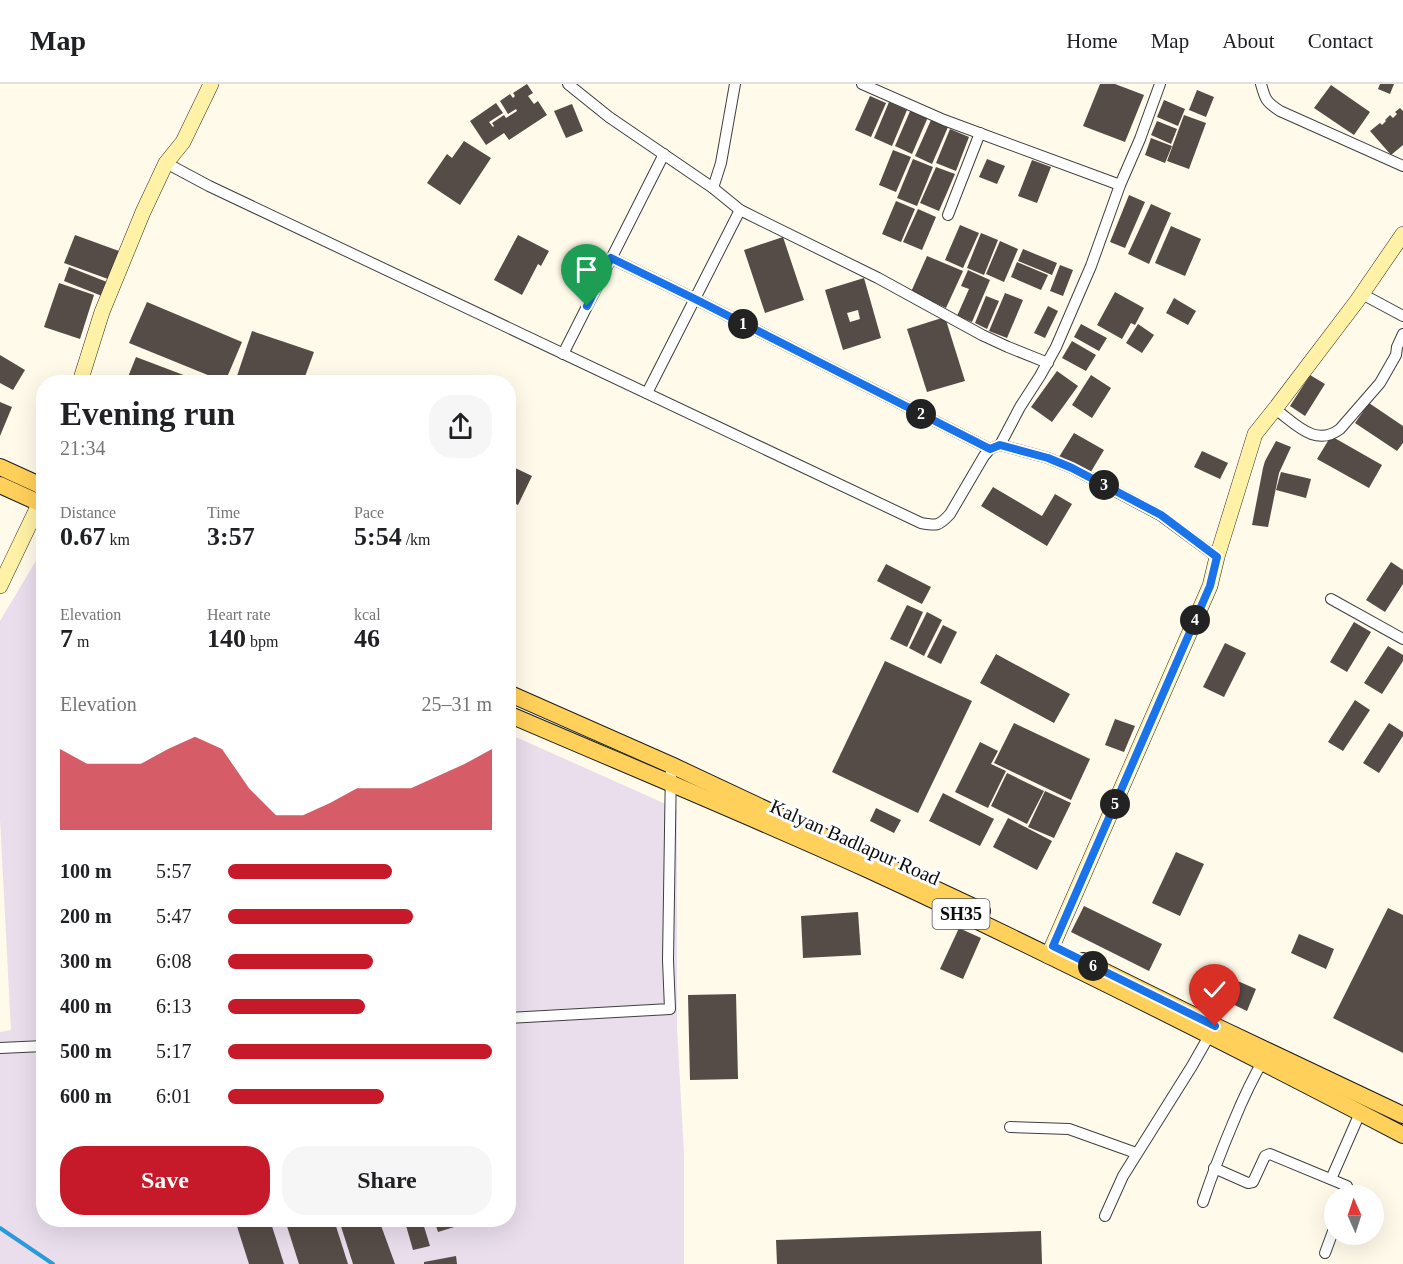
<!DOCTYPE html>
<meta charset="utf-8">
<style>
:root{--surface:#fff;--page:#f6f6f6;--text:#202124;--muted:#757577;--line:#e0e0e0;--accent:#c61929}
body{margin:0;font-family:Georgia,serif;background:var(--page);color:var(--text);height:100vh;display:flex;flex-direction:column;font-size:22px;white-space:nowrap}
*{box-sizing:border-box;margin:0}
p{font-size:20px;color:var(--muted)}
.icon{flex:none;width:33px;height:33px;fill:none;stroke:currentColor;stroke-width:2;stroke-linecap:round;stroke-linejoin:round}
.map{position:relative;flex:1;overflow:hidden}
.side{position:absolute;left:36px;top:291px;width:480px;height:852px;display:flex;flex-direction:column;background:var(--surface);border-radius:24px;box-shadow:0 6px 24px #0002}
.side>*{flex:none}
.needle{width:39px;rotate:357deg}
.buttons{position:absolute;left:1324px;top:1101px;display:grid;gap:12px}
.buttons a{display:grid;place-items:center;width:60px;height:60px;border-radius:50%;background:var(--surface);box-shadow:0 6px 24px #0002;font-size:30px}
.pin{position:absolute;display:grid;place-items:center;width:51px;height:51px;color:#fff;margin:-62px -26px;border-radius:50% 50% 50% 0;rotate:-45deg;box-shadow:0 0 6px #0007}
.pin .icon{rotate:45deg}
.km{position:absolute;width:30px;height:30px;margin:-15px;border-radius:50%;background:#222;color:#fff;font-size:16px;line-height:30px;text-align:center}
.round{display:grid;place-items:center;flex:none;width:63px;height:63px;border-radius:24px;background:var(--page)}
.summary{display:flex;align-items:center;justify-content:space-between;height:102px;padding:0 24px}
h1{font-size:33px;font-weight:700;line-height:45px}
.stats{display:grid;grid-template-columns:repeat(3,1fr);gap:9px;height:102px;padding:6px 24px}
.stats div{display:grid;align-content:center}
.stats b{font-size:26px;font-weight:700}
.stats small{font-size:16px;font-weight:400}
.stats p{font-size:16px}
.chart{height:168px;padding:12px 24px}
.chart p{display:flex;justify-content:space-between}
.chart svg{width:100%;height:108px;margin-top:6px;fill:var(--accent);opacity:.7}
.button{display:flex;gap:12px;margin-top:auto;padding:12px 24px}
.button a{flex:1;height:69px;border-radius:24px;background:var(--accent);color:#fff;font-size:24px;font-weight:700;line-height:69px;text-align:center}
.button a+a{background:var(--page);color:var(--text)}
ul{padding:0 24px;list-style:none;font-size:20px}
li{display:grid;grid-template-columns:96px 72px 1fr;align-items:center;height:45px}
li i{height:15px;border-radius:8px;background:var(--accent)}
header{display:flex;align-items:center;gap:36px;box-sizing:border-box;height:84px;padding:0 30px;background:var(--surface);border-bottom:2px solid var(--line)}
header strong{font-size:28px}
nav{display:flex;gap:33px;margin-inline-start:auto;font-size:21px}
.map>svg:first-child{display:block}
.industrial{fill:#eadeec}
.lines{fill:none;stroke-linecap:round;stroke-linejoin:round}
.stream{stroke:#2b9ad8;stroke-width:4}
.building{fill:#554c47;fill-rule:evenodd}
.street-casing{stroke:#3f3f3f;stroke-width:12}
.secondary-casing{stroke:#2e2e2e;stroke-width:16}
.primary-casing{stroke:#1d1d1d;stroke-width:18}
.street{stroke:#fff;stroke-width:10}
.secondary{stroke:#fff1a5;stroke-width:15}
.primary{stroke:#ffd05a;stroke-width:16}
.route-casing{stroke:#fff;stroke-width:12}
.route{stroke:#1a73e8;stroke-width:8}
.labels{text-anchor:middle;dominant-baseline:central;stroke-width:6;stroke-linejoin:round;paint-order:stroke}
.shield{fill:#fff;stroke:#555;stroke-width:1.5}
.shield-label{font-size:18px;font-weight:bold;fill:#0c0c0c}
.street-label{font-size:20px;fill:#0c0c0c;stroke:#fff}
</style>
<header>
<strong>Map</strong>
<nav><a>Home</a><a>Map</a><a>About</a><a>Contact</a></nav>
</header>
<div class="map">
<svg width="1403" height="1180" viewBox="0 0 1403 1180">
<rect width="100%" height="100%" fill="#fffaea"/>
<!-- industrial -->
<polygon class="industrial" points="43,465 44,1136 508,1136 509,650 677,725 677,944 684,1070 684,1180 0,1180 0,948 11,946 0,735 0,537"/>
<g class="lines">
<!-- stream -->
<polyline class="stream" points="0,1144 53,1180"/>
</g>
<!-- building -->
<g class="building">
<polygon points="527,0 533,9 528,12 534,20 538,17 547,31 509,56 504,49 486,61 470,37 496,19 503,29 489,38 493,43 494,42 492,39 504,31 506,34 517,27 516,25 508,30 500,17 510,10 513,14 515,12 513,9"/>
<polygon points="1100,0 1115,0 1144,11 1125,58 1083,42"/>
<polygon points="1380,0 1394,0 1390,10 1378,5"/>
<polygon points="1331,1 1370,28 1354,51 1314,24"/>
<polygon points="1197,6 1214,13 1206,33 1189,26"/>
<polygon points="870,12 886,19 871,53 855,46"/>
<polygon points="1164,16 1185,25 1178,42 1157,33"/>
<polygon points="889,18 907,26 892,62 874,54"/>
<polygon points="572,20 583,47 566,54 554,27"/>
<polygon points="1400,24 1403,27 1403,61 1391,71 1370,47 1380,39 1382,41 1386,37 1385,36 1390,31 1393,34 1397,30 1395,28"/>
<polygon points="911,25 928,33 912,70 895,62"/>
<polygon points="1184,31 1206,39 1189,85 1167,77"/>
<polygon points="931,36 948,43 932,80 915,72"/>
<polygon points="1157,37 1177,45 1171,60 1151,51"/>
<polygon points="950,45 969,53 956,87 936,79"/>
<polygon points="1151,54 1172,62 1165,79 1145,71"/>
<polygon points="464,57 491,74 460,121 427,99 447,70 452,74"/>
<polygon points="893,66 911,73 896,108 879,101"/>
<polygon points="913,75 933,83 917,122 897,114"/>
<polygon points="987,75 1005,82 997,100 979,93"/>
<polygon points="1032,76 1051,83 1037,119 1018,112"/>
<polygon points="936,83 955,90 939,127 920,119"/>
<polygon points="1129,111 1145,118 1125,164 1110,158"/>
<polygon points="896,117 915,125 901,158 882,150"/>
<polygon points="1151,120 1171,129 1149,180 1128,170"/>
<polygon points="918,125 936,133 922,166 903,158"/>
<polygon points="960,141 979,149 963,184 945,176"/>
<polygon points="1171,142 1201,155 1185,192 1155,179"/>
<polygon points="981,149 998,156 984,191 967,184"/>
<polygon points="75,151 119,167 108,195 64,179"/>
<polygon points="518,151 549,167 541,182 538,180 522,211 494,196"/>
<polygon points="783,153 804,216 765,229 744,166"/>
<polygon points="1000,157 1018,165 1004,198 986,190"/>
<polygon points="1023,165 1057,179 1052,191 1018,177"/>
<polygon points="927,172 963,187 946,224 911,208"/>
<polygon points="1017,178 1048,191 1041,206 1011,193"/>
<polygon points="1060,181 1073,186 1063,212 1050,207"/>
<polygon points="69,183 107,198 102,212 64,197"/>
<polygon points="968,186 990,196 972,238 957,232 969,205 961,202"/>
<path d="M864,194L881,254L843,266L825,206ZM858,226L860,235L850,238L847,229Z"/>
<polygon points="59,199 94,211 80,255 44,243"/>
<polygon points="1115,208 1144,224 1135,241 1131,239 1122,255 1097,241"/>
<polygon points="1005,209 1023,216 1007,254 989,247"/>
<polygon points="986,212 999,217 987,245 975,239"/>
<polygon points="1174,214 1196,227 1188,241 1166,229"/>
<polygon points="147,218 242,258 225,298 129,259"/>
<polygon points="1048,222 1058,227 1045,254 1034,249"/>
<polygon points="945,233 965,297 927,308 907,245"/>
<polygon points="1081,240 1107,254 1099,267 1074,253"/>
<polygon points="1138,240 1154,251 1142,269 1126,259"/>
<polygon points="252,247 314,268 303,298 235,298"/>
<polygon points="1072,257 1096,271 1086,287 1062,274"/>
<polygon points="0,271 25,286 13,306 0,299"/>
<polygon points="136,273 202,298 126,298"/>
<polygon points="1057,287 1078,302 1052,338 1031,323"/>
<polygon points="1091,291 1111,304 1092,334 1072,321"/>
<polygon points="1310,291 1325,300 1305,332 1290,322"/>
<polygon points="0,318 12,323 0,352"/>
<polygon points="1369,319 1403,342 1403,359 1397,367 1355,339"/>
<polygon points="1074,349 1104,366 1089,391 1059,373"/>
<polygon points="1331,352 1382,381 1369,404 1317,375"/>
<polygon points="1276,357 1291,363 1279,389 1268,443 1252,441 1263,384 1265,377"/>
<polygon points="1202,367 1228,379 1220,395 1194,383"/>
<polygon points="511,382 532,392 518,421 508,416 508,387"/>
<polygon points="1281,388 1311,395 1306,414 1276,406"/>
<polygon points="993,403 1042,432 1055,410 1072,420 1047,462 981,422"/>
<polygon points="1391,478 1403,486 1403,500 1385,528 1366,516"/>
<polygon points="886,480 931,503 922,520 877,497"/>
<polygon points="907,521 923,528 907,563 890,555"/>
<polygon points="927,528 942,536 924,572 909,564"/>
<polygon points="1354,538 1371,548 1347,588 1330,578"/>
<polygon points="943,541 957,548 941,580 927,573"/>
<polygon points="1225,559 1246,569 1224,613 1203,603"/>
<polygon points="1388,562 1403,571 1403,577 1382,610 1364,599"/>
<polygon points="996,570 1070,610 1054,639 980,599"/>
<polygon points="885,577 972,617 918,729 832,688"/>
<polygon points="1355,616 1370,626 1343,667 1328,658"/>
<polygon points="1115,635 1135,642 1124,668 1105,661"/>
<polygon points="1014,639 1090,675 1071,716 994,679"/>
<polygon points="1389,639 1403,648 1403,652 1379,689 1363,679"/>
<polygon points="980,658 998,667 991,680 1006,687 988,724 955,708"/>
<polygon points="1007,689 1044,707 1027,740 991,722"/>
<polygon points="1045,707 1071,719 1054,754 1028,743"/>
<polygon points="943,709 994,735 980,762 929,737"/>
<polygon points="876,724 901,736 894,749 870,737"/>
<polygon points="1008,734 1052,757 1037,786 993,763"/>
<polygon points="1176,768 1204,780 1180,832 1152,819"/>
<polygon points="1084,822 1162,860 1149,887 1071,848"/>
<polygon points="1388,824 1403,831 1403,969 1333,934"/>
<polygon points="858,828 861,871 803,874 801,832"/>
<polygon points="959,844 981,854 963,895 940,885"/>
<polygon points="1299,850 1334,865 1326,885 1291,869"/>
<polygon points="1217,888 1256,905 1247,927 1207,908"/>
<polygon points="736,910 738,995 690,996 688,911"/>
<polygon points="235,1136 270,1136 284,1180 249,1180"/>
<polygon points="285,1136 334,1136 348,1180 299,1180"/>
<polygon points="339,1136 379,1136 395,1180 353,1180"/>
<polygon points="416,1136 422,1136 430,1162 413,1166 405,1138"/>
<polygon points="434,1136 463,1136 464,1140 438,1148"/>
<polygon points="1041,1147 1042,1180 777,1180 776,1156"/>
<polygon points="456,1172 457,1180 424,1180 424,1178"/>
</g>
<g class="lines">
<defs>
<g id="street">
<polyline points="568,0 609,33 713,104 740,126 878,194 982,251 1008,263 1048,279"/>
<polyline points="862,0 944,36 1120,101"/>
<path d="M1261,0C1265,15 1266,18 1280,27L1403,82"/>
<path d="M166,79L209,102L921,439C937,442 939,442 950,430L984,372L990,365L1000,361L1048,374L1072,384L1160,431L1217,473"/>
<polyline points="713,104 721,79 735,0"/>
<polyline points="948,131 980,49"/>
<polyline points="611,174 695,215 990,365"/>
<polyline points="1362,210 1403,232"/>
<polyline points="563,270 664,70"/>
<polyline points="647,309 740,126"/>
<path d="M1275,325C1295,339 1315,364 1340,345L1380,299L1396,271L1397,263L1403,250"/>
<polyline points="1000,361 1020,323 1040,292 1056,263 1091,182 1120,101 1140,55 1160,0"/>
<polyline points="1331,515 1403,555"/>
<polyline points="508,934 670,925 668,876 671,681"/>
<polyline points="0,964 44,962"/>
<polyline points="1010,1043 1069,1045 1136,1069"/>
<polyline points="1214,1084 1248,1099 1253,1098 1265,1072 1270,1070 1347,1102 1348,1106 1346,1112"/>
<polyline points="1331,1095 1360,1029"/>
<path d="M1203,1118C1212,1091 1222,1065 1233,1039C1242,1017 1252,995 1264,975"/>
<polyline points="1105,1132 1123,1092 1192,982 1209,952"/>
<polyline points="1325,1169 1335,1142"/>
</g>
<g id="secondary">
<polyline points="80,298 102,228 143,128 166,79 183,58 211,0"/>
<polyline points="0,502 44,410"/>
<polyline points="1048,872 1210,502 1217,473 1255,350 1275,325 1357,217 1403,150"/>
</g>
<g id="primary">
<polyline points="0,383 44,403"/>
<polyline points="0,401 44,421"/>
<polyline points="508,609 671,681 982,827"/>
<path d="M508,630C629,682 750,732 869,786C1049,869 1227,959 1403,1051"/>
<polyline points="1083,877 1215,942 1403,1031"/>
</g>
</defs>
<!-- street casing -->
<use href="#street" class="street-casing"/>
<!-- secondary casing -->
<use href="#secondary" class="secondary-casing"/>
<!-- primary casing -->
<use href="#primary" class="primary-casing"/>
<!-- street -->
<use href="#street" class="street"/>
<!-- secondary -->
<use href="#secondary" class="secondary"/>
<!-- primary -->
<use href="#primary" class="primary"/>
</g>
<g class="lines">
<defs>
<polyline id="route" points="587,222 611,174 695,215 990,365 1000,361 1048,374 1072,384 1161,431 1217,473 1210,502 1053,862 1215,942"/>
</defs>
<!-- route casing -->
<use href="#route" class="route-casing"/>
<!-- route -->
<use href="#route" class="route"/>
</g>
<g class="labels">
<!-- shield labels -->
<rect class="shield" x="932.5" y="815" width="57" height="30" rx="4.5"/>
<g class="shield-label">
<text x="961" y="830">SH35</text>
</g>
<!-- street labels -->
<g class="street-label">
<text transform="translate(855 758) rotate(24)">Kalyan Badlapur Road</text>
</g>
</g>
</svg>
<div class="buttons">
<a><svg class="needle" viewBox="-14 -14 28 28"><path d="M0-13l5 13h-10z" fill="#e53935"/><path d="M0 13l5-13h-10z" fill="#757577"/></svg></a>
</div>
<div class="pin" style="left:587px;top:222px;background:#1e9e55"><svg class="icon" aria-label="arrive" viewBox="0 0 24 24"><path d="M6 21V4h12l-3 4 3 4H6"/></svg></div>
<div class="pin" style="left:1215px;top:942px;background:#d93025"><svg class="icon" aria-label="check" viewBox="0 0 24 24"><path d="M5 12l5 5 9-10"/></svg></div>
<b class="km" style="left:743px;top:240px">1</b>
<b class="km" style="left:921px;top:330px">2</b>
<b class="km" style="left:1104px;top:401px">3</b>
<b class="km" style="left:1195px;top:536px">4</b>
<b class="km" style="left:1115px;top:720px">5</b>
<b class="km" style="left:1093px;top:882px">6</b>
<section class="side">
<div class="summary"><div><h1>Evening run</h1><p>21:34</p></div><a class="round"><svg class="icon" aria-label="share" viewBox="0 0 24 24"><path d="M12 15V3M7 8l5-5 5 5M5 13v7h14v-7"/></svg></a></div>
<div class="stats">
<div><p>Distance</p><b>0.67<small> km</small></b></div>
<div><p>Time</p><b>3:57</b></div>
<div><p>Pace</p><b>5:54<small> /km</small></b></div>
</div>
<div class="stats">
<div><p>Elevation</p><b>7<small> m</small></b></div>
<div><p>Heart rate</p><b>140<small> bpm</small></b></div>
<div><p>kcal</p><b>46</b></div>
</div>
<div class="chart"><p><span>Elevation</span>25–31 m</p>
<svg viewBox="0 0 160 44" preserveAspectRatio="none"><path d="M0 44V11L10 17L20 17L30 17L40 11L50 6L60 11L70 27L80 38L90 38L100 33L110 27L120 27L130 27L140 22L150 17L160 11V44z"/></svg>
</div>
<ul>
<li><b>100 m</b>5:57<i style="width:62%"></i></li>
<li><b>200 m</b>5:47<i style="width:70%"></i></li>
<li><b>300 m</b>6:08<i style="width:55%"></i></li>
<li><b>400 m</b>6:13<i style="width:52%"></i></li>
<li><b>500 m</b>5:17<i style="width:100%"></i></li>
<li><b>600 m</b>6:01<i style="width:59%"></i></li>
</ul>
<div class="button"><a>Save</a><a>Share</a></div>
</section>
</div>
